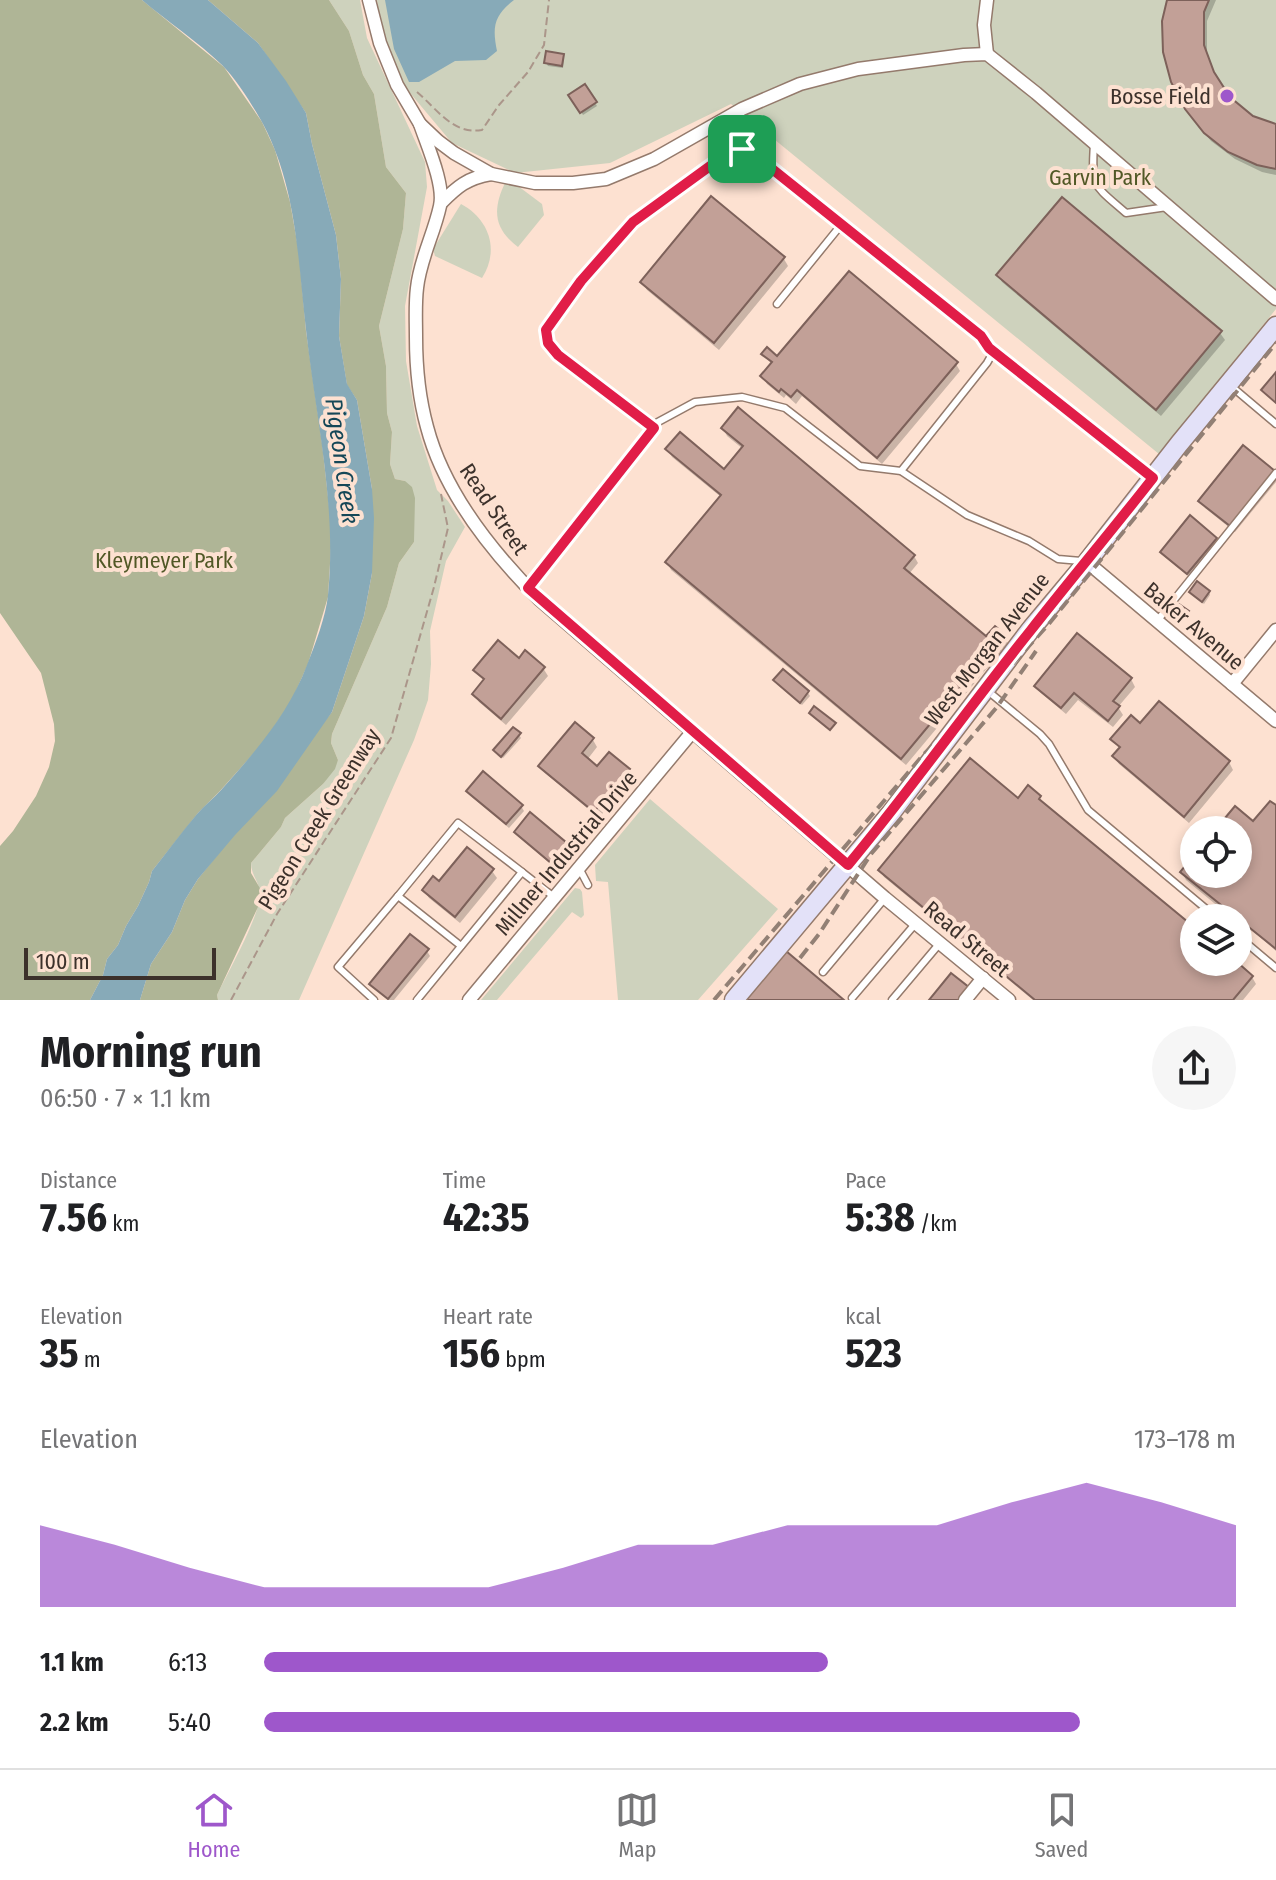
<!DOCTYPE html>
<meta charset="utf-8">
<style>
:root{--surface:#fff;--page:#f6f6f6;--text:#202124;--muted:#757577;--line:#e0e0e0;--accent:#9e57cb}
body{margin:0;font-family:"Fira Sans Condensed",sans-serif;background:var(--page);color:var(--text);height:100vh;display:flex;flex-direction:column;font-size:30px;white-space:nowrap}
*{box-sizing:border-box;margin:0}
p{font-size:26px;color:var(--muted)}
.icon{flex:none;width:44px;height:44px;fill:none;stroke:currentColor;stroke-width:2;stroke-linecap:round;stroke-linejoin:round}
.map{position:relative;height:1000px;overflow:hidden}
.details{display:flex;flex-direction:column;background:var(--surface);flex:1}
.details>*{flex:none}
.controls{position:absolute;left:1180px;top:816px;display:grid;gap:16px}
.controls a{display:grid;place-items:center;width:72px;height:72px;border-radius:50%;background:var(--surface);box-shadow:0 4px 12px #0003;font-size:40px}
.scale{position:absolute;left:24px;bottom:20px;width:192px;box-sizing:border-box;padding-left:8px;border:4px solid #3c312b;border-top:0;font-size:22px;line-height:28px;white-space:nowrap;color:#3c312b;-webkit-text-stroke:6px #fde1d1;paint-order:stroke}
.pin{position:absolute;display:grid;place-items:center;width:68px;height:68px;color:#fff;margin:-34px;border-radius:16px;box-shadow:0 4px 12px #0006}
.round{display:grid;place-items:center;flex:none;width:84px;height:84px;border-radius:42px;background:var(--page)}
.summary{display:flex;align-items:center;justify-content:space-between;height:136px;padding:0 40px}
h1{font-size:44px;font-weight:700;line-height:60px}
.figures{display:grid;grid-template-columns:repeat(3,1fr);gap:12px;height:136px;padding:8px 40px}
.figures div{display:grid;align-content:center}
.figures b{font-size:40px;font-weight:700}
.figures small{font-size:22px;font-weight:400}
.figures p{font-size:22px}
.chart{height:224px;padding:16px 40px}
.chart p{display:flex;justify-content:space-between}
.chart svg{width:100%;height:144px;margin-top:8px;fill:var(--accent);opacity:.7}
ul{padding:0 40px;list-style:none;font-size:26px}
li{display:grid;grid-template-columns:128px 96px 1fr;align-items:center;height:60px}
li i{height:20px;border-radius:10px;background:var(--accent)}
.menu{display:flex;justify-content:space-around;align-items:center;height:112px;border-top:2px solid var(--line);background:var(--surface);font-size:22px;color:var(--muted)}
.menu a{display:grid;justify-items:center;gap:4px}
.menu .on{color:var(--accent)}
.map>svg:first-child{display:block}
.green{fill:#ced2bd}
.forest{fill:#afb596}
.water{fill:#87aab8}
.shadow{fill:#0003}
.building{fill:#c2a097;stroke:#7d615a;stroke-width:2}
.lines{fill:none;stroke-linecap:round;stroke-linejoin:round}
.lane-casing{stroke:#947a6c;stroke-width:9}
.street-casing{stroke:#947a6c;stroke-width:15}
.secondary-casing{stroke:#947a6c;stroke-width:21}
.path{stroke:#ab968a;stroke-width:2;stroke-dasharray:8 4;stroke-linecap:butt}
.lane{stroke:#fff;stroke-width:6}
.street{stroke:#fff;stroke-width:12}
.secondary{stroke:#e3e1f8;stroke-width:18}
.rail{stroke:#928075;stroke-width:4;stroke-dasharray:12 6;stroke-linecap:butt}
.route-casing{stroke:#fff;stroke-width:16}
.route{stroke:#e11d48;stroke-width:10}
.poi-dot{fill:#9e57cb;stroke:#fde1d1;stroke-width:3}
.labels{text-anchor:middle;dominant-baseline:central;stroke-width:8;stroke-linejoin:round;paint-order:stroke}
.poi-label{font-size:22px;fill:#3c312b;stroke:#fde1d1;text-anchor:end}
.park-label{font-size:22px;fill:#515826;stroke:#fde1d1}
.street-label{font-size:22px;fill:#3c312b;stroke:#fde1d1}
.water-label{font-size:24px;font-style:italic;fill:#154757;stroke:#fde1d1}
</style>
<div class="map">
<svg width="1276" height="1000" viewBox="0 0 1276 1000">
<rect width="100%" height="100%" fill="#fde1d1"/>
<!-- green -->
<g class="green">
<path d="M329,0H360L367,38L425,162L427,187L405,306L406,361L417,426L437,490L448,501L465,527L446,561L430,631L431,664L428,700L414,740L299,1000H218L217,995C228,972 260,916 260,894C260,883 251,875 251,863L281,827L285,818L323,784L338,760L331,743L332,734L387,607L399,563L414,542L405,481L395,479L390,464L392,432L387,413L386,366L379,326L403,229L406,193L386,167L374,94L363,75L349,31Z"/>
<polygon points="377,0 1276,0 1276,309 1159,454 731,104 610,163 515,173 452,143 400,81 380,21"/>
<path d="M505,183L518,186L542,204L544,215L518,247C494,229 492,210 505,183Z"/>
<path d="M461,204C489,219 500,250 482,278L435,256L433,249Z"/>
<polygon points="650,799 778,909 698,1000 618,1000 608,882 596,881 595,865"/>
<polygon points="575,888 580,889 582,892 584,915 581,918 572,912 497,1000 481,1000"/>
</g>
<!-- forest -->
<g class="forest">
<polygon points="0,0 142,0 224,67 262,122 275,150 290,202 299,253 306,331 322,443 330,515 331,547 328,597 308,664 291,702 263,743 219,792 198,813 152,871 149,882 138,906 126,926 118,945 107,959 103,975 90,1000 0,1000 0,846 13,831 36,796 49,767 55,741 54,724 41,673 0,613"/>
<polygon points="208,0 329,0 349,31 363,75 374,94 386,167 406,193 403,229 379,326 386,366 387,413 392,432 390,464 395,479 405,481 412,487 415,498 414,542 399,563 387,607 332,734 331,743 338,760 335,769 323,784 285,818 281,827 251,863 251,873 261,890 258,907 217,995 218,1000 140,1000 151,964 172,932 185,900 198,879 332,712 364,616 372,573 372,489 357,400 347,385 339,336 341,279 336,235 312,144 306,113 258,43"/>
</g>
<!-- water -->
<g class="water">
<path d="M142,0H208L258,43L286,81L306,113L312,144L336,235L341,279L339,336L347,384L357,400L372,489L374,518L372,573L364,616L332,712L277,791L235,835L198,879L185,900L172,932L151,964L140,1000H90L103,975L107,959L118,945L126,926L138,906L149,882L152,871C167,852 181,833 197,814C205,805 214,798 222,789C256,751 289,713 307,665C315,645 326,616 328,595C337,506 316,419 306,330C298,261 297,188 263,124C253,106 237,80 222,65C197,41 168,22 142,0Z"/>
<path d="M385,0H514C494,15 492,27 497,51L486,60L455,61L419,82H409L394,49Z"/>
</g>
<!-- shadow -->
<g class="shadow">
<polygon points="1169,0 1216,0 1207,21 1207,55 1217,80 1228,98 1252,118 1276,126 1276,175 1262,172 1235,159 1211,141 1191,117 1186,108"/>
<polygon points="562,56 564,59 563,68 548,66 546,63"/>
<polygon points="585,87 597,106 583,115 571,96"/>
<polygon points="712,199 784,259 788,266 719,350 647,290 642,282"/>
<polygon points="998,275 1220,333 1225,340 1161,416 1002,282"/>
<polygon points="764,354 778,359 956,364 960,371 882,464 802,396 796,404 786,395 784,398 767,384 763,377 772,365"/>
<polygon points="723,428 914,556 918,563 909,574 986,639 1003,635 1008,643 906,765 671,570 667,562 721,497 672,457 668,449 724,472 743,449 727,436"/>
<polygon points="1276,477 1276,482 1235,532 1205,508 1201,501"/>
<polygon points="1215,539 1218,544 1191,578 1165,557 1162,552"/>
<polygon points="1191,592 1209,592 1210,595 1204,604"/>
<polygon points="519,661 543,668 548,676 506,725 479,702 474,694 485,682 476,670"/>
<polygon points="783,672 808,693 810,696 802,705 777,683"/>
<polygon points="1131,679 1135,687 1118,707 1123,715 1113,727 1078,700 1066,714 1041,693 1036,686"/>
<polygon points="575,725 593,740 597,747 587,760 598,769 628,770 632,777 599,818 545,773 541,766"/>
<polygon points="1141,726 1229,762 1233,770 1189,823 1119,764 1114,757 1120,750 1113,739"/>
<polygon points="519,735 521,738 503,758 497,754"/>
<polygon points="469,791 521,806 524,811 509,828 472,797"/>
<polygon points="1039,798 1043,805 1194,929 1194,962 1234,962 1252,977 1256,984 1243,1000 1033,1000 884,877 880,870 1018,800"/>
<polygon points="1276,808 1276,951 1238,918 1233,915 1231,917 1186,880 1182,872 1194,858 1194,874 1238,874 1238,830 1218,830 1254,824"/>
<polygon points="516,832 565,845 569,850 554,867 520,837"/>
<polygon points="492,871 497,878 460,923 429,898 424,890 439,884"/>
<polygon points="427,951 430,956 394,1000 388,1000 375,989 372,984"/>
</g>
<!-- building -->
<g class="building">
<polygon points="1167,0 1209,0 1204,12 1204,45 1214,72 1230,97 1253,116 1276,124 1276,169 1257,165 1228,152 1204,133 1185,109 1171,82 1163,52 1162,21"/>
<polygon points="546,51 564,54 562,66 544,63"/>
<polygon points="585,84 597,102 580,113 568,95"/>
<polygon points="711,196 785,257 714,343 640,282"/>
<polygon points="1062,197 1222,331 1156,410 996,275"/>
<polygon points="849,271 958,362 877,458 797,390 791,397 781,389 779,392 760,376 772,362 761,354 767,347 777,356"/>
<polygon points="1276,372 1276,403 1261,390"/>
<polygon points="738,407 915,555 904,568 986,636 995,626 1005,634 901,759 665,562 721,495 665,449 680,432 724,469 743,446 721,428"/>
<polygon points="1243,445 1275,471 1230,526 1198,501"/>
<polygon points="1190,515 1217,538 1187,574 1160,552"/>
<polygon points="1197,581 1210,591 1202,602 1189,592"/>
<polygon points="1179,604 1189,611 1180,623 1170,615"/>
<polygon points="1077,633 1132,678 1113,701 1120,706 1108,721 1074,693 1061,708 1034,686"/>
<polygon points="498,640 519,658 525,650 545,667 501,719 472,694 484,679 473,670"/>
<polygon points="783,669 809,691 800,703 773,680"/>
<polygon points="1159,701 1230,761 1184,817 1112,756 1120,747 1110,739 1131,715 1140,723"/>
<polygon points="814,706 836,723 830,730 809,713"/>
<polygon points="575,722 594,738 582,753 597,766 609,752 630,769 594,812 538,766"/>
<polygon points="513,727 521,733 501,757 493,750"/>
<polygon points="970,758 1018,798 1028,785 1041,796 1039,799 1194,927 1194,962 1237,962 1253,976 1233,1000 1035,1000 878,870"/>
<polygon points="483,771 523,805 506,824 466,791"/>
<polygon points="1270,801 1276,805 1276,949 1180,872 1194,855 1194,874 1238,874 1238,830 1215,830 1235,806 1253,821"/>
<polygon points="530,812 567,843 551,863 514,832"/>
<polygon points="467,847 494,869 455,917 422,890 433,876 439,881"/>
<polygon points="410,934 429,949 388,999 369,984"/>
<polygon points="786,951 844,1000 745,1000"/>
<polygon points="951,973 970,988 960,1000 929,1000"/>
</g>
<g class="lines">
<defs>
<g id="lane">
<path d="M1094,144C1091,188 1094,185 1126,213L1167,207"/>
<polyline points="777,304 841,225"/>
<polyline points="990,348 1150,476"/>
<polyline points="1231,386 1276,424"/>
<polyline points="654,428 558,355 548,343 546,330 581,281 633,222 728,153 742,149 751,152 981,336 989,348 991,356 987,363 901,471"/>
<polyline points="528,588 658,422 695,402 742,397 785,408 860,466 901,471 967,515 1029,541 1058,559 1081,561"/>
<polyline points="1157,621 1276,473"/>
<polyline points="989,692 1040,734 1049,744 1088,810 1217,918"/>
<polyline points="579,868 588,885"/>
<polyline points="398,896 458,823 522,872"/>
<polyline points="1238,936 1276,968"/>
<polyline points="823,972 885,898"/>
<polyline points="852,998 916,923"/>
<polyline points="374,1000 338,967 398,896 461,946"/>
<polyline points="417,1000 522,872 554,897"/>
<polyline points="892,1000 940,943"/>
</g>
<g id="street">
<polyline points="369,0 380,43 397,85 420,124 438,141 454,153 491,174 535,183 573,183 606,179 654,159 742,109 800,84 858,69 964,55 987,54 1036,93 1276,299"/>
<polyline points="987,54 984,25 987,0"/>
<path d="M420,124C427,145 445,185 440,206C434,234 420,259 417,288C415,304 416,321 416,337C416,367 419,398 427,427C444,492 492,552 539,599L885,898L1009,1000"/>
<path d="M441,203C457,187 467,178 491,174"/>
<polyline points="1087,562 1276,721"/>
<polyline points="1232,684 1276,630"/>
<polyline points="469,1000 693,731"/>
<polyline points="965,1000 983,978"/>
</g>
<polyline id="secondary" points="734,1000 891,813 1031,629 1087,562 1179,444 1276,326"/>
</defs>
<!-- lane casing -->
<use href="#lane" class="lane-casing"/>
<!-- street casing -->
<use href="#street" class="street-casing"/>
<!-- secondary casing -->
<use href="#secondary" class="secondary-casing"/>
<!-- path -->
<g class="path">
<path d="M417,92C437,109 453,135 482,130L499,105L528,72L544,45L549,0"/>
<polyline points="231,1000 277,914 391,738 434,587 448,528 441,494"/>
</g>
<!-- lane -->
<use href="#lane" class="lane"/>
<!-- street -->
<use href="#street" class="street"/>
<!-- secondary -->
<use href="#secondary" class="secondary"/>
<!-- rail -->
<g class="rail">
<polyline points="800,958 819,934 871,854 997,707 1036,651"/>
<polyline points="714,1000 924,754 1007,670 1048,625 1276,343"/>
</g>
</g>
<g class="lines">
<defs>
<path id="route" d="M742,149L751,152L981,336L989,348L1153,478C1113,529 1071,579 1031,630C969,707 912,788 848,865L528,588L654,428L558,355L548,343L546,330L581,281L633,222L728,153Z"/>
</defs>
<!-- route casing -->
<use href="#route" class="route-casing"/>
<!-- route -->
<use href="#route" class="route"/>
</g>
<!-- markers -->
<circle class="poi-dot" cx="1227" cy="96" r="8"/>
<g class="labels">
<!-- poi labels -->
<g class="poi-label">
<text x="1211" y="96">Bosse Field</text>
</g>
<!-- park labels -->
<g class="park-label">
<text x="1100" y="177">Garvin Park</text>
<text x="164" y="560">Kleymeyer Park</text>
</g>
<!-- street labels -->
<g class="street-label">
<text transform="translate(494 509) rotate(56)">Read Street</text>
<text transform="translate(1194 626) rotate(40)">Baker Avenue</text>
<text transform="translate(987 649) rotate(-52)">West Morgan Avenue</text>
<text transform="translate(319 819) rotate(-58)">Pigeon Creek Greenway</text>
<text transform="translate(566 853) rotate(-50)">Millner Industrial Drive</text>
<text transform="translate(967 939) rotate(40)">Read Street</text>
</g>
<!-- water labels -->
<g class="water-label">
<text transform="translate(342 461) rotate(82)">Pigeon Creek</text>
</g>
</g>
</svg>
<div class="controls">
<a><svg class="icon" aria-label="locate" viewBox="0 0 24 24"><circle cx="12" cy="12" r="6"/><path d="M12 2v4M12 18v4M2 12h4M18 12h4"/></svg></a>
<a><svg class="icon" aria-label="layers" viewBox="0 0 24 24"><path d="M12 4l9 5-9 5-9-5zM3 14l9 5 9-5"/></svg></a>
</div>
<div class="scale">100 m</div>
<div class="pin" style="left:742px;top:149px;background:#1e9e55"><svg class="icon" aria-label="arrive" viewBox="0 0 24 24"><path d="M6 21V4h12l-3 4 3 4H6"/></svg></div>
</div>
<section class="details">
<div class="summary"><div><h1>Morning run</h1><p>06:50 · 7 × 1.1 km</p></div><a class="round"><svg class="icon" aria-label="share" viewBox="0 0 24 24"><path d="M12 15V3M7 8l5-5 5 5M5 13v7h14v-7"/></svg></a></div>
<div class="figures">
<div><p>Distance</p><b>7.56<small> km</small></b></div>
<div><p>Time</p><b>42:35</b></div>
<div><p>Pace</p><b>5:38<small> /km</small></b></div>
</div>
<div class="figures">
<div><p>Elevation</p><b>35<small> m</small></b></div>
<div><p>Heart rate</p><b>156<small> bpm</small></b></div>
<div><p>kcal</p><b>523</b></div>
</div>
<div class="chart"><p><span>Elevation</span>173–178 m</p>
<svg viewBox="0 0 160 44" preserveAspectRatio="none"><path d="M0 44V19L10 25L20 32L30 38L40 38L50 38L60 38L70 32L80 25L90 25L100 19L110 19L120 19L130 12L140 6L150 12L160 19V44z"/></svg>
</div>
<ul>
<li><b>1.1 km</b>6:13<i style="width:58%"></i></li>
<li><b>2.2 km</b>5:40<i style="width:84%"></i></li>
</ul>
</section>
<nav class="menu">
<a class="on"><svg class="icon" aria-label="home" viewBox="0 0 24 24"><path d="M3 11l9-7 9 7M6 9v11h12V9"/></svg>Home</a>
<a><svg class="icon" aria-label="map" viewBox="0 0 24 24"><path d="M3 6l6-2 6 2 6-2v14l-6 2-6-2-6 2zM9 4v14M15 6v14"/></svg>Map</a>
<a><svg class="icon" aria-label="saved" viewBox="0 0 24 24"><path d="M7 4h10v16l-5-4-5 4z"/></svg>Saved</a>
</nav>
